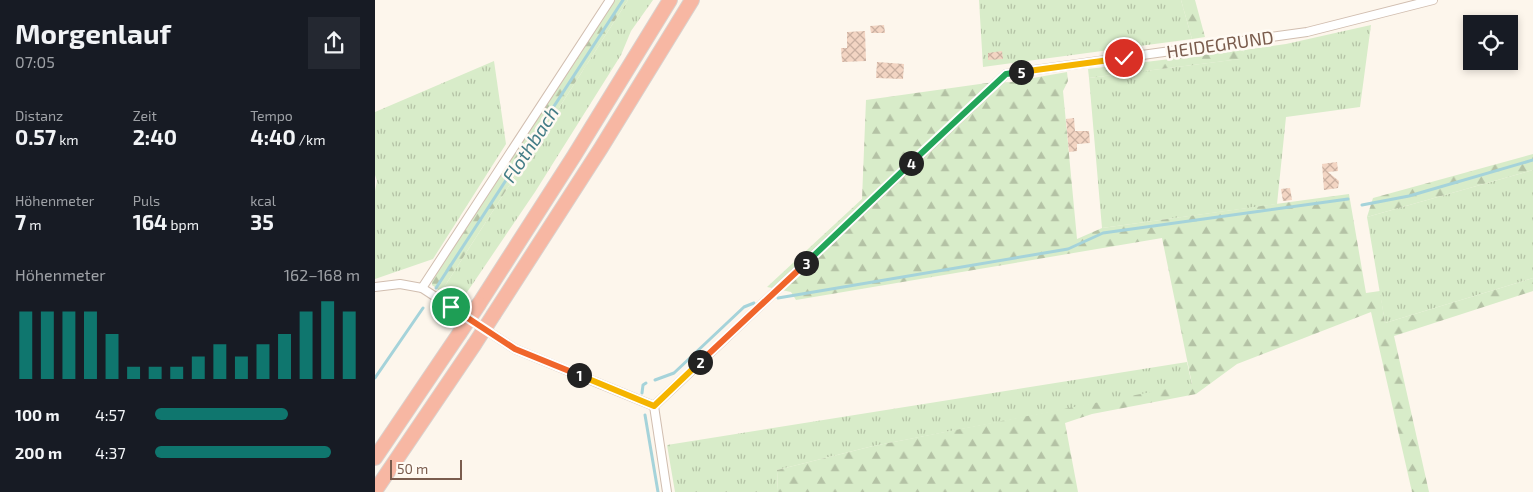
<!DOCTYPE html>
<html lang="de">
<meta charset="utf-8">
<style>
:root{--surface:#171b24;--page:#242831;--text:#f1f3f6;--muted:#9ea1a6;--accent:#0f766e}
body{margin:0;font-family:"Exo 2",sans-serif;background:var(--page);color:var(--text);height:100vh;display:flex;flex-direction:column;font-size:19px;white-space:nowrap}
*{box-sizing:border-box;margin:0}
p{font-size:16px;color:var(--muted)}
.icon{flex:none;width:28px;height:28px;fill:none;stroke:currentColor;stroke-width:2;stroke-linecap:round;stroke-linejoin:round}
.map{position:relative;flex:1;overflow:hidden}
.side{display:flex;flex-direction:column;background:var(--surface);width:375px}
.side>*{flex:none}
.controls{position:absolute;left:1088px;top:15px;display:grid;gap:10px}
.controls a{display:grid;place-items:center;width:55px;height:55px;border-radius:0px;background:var(--surface);box-shadow:0 2px 8px #0003;font-size:25px}
.scale{position:absolute;left:15px;bottom:12px;width:72px;box-sizing:border-box;padding-left:5px;border:2px solid #7a5c4d;border-top:0;font-size:14px;line-height:18px;white-space:nowrap;color:#7a5c4d;-webkit-text-stroke:4px #fffaf3;paint-order:stroke}
.pin{position:absolute;display:grid;place-items:center;width:42px;height:42px;color:#fff;margin:-21px;border:2px solid #fff;border-radius:50%;box-shadow:0 1px 5px #0007}
.km{position:absolute;width:25px;height:25px;margin:-12px;border-radius:50%;background:#222;color:#fff;font-size:14px;line-height:25px;text-align:center}
.round{display:grid;place-items:center;flex:none;width:52px;height:52px;border-radius:0px;background:var(--page)}
.headline{display:flex;align-items:center;justify-content:space-between;height:85px;padding:0 15px}
h1{font-size:28px;font-weight:700;line-height:38px}
.metrics{display:grid;grid-template-columns:repeat(3,1fr);gap:8px;height:85px;padding:5px 15px}
.metrics div{display:grid;align-content:center}
.metrics b{font-size:21px;font-weight:700}
.metrics small{font-size:14px;font-weight:400}
.metrics p{font-size:14px}
.chart{height:140px;padding:10px 15px}
.chart p{display:flex;justify-content:space-between}
.chart svg{width:100%;height:90px;margin-top:5px;stroke:var(--accent);stroke-width:6}
ul{padding:0 15px;list-style:none;font-size:16px}
li{display:grid;grid-template-columns:80px 60px 1fr;align-items:center;height:38px}
li i{height:12px;border-radius:6px;background:var(--accent)}
main{display:flex;flex:1;min-height:0}
.map>svg:first-child{display:block}
.grass{fill:url(#grass-tufts)}
.forest{fill:url(#forest-firs)}
.lines{fill:none;stroke-linecap:round;stroke-linejoin:round}
.stream{stroke:#a5d3da;stroke-width:3}
.building{fill:url(#building-cross-hatch)}
.minor-casing{stroke:#d1beb0;stroke-width:10}
.motorway-casing{stroke:#dad1cd;stroke-width:16}
.minor{stroke:#fff;stroke-width:8}
.motorway{stroke:#f7b7a3;stroke-width:14}
.motorway-bridge-casing{stroke:#dad1cd;stroke-width:16;stroke-linecap:butt}
.motorway-bridge{stroke:#f7b7a3;stroke-width:14}
.split-1-casing{stroke:#fff;stroke-width:10}
.split-2-casing{stroke:#fff;stroke-width:10}
.split-3-casing{stroke:#fff;stroke-width:10}
.split-4-casing{stroke:#fff;stroke-width:10}
.split-5-casing{stroke:#fff;stroke-width:10}
.split-6-casing{stroke:#fff;stroke-width:10}
.split-1{stroke:#f0652b;stroke-width:6}
.split-2{stroke:#f5b400;stroke-width:6}
.split-3{stroke:#f0652b;stroke-width:6}
.split-4{stroke:#22a559;stroke-width:6}
.split-5{stroke:#22a559;stroke-width:6}
.split-6{stroke:#f5b400;stroke-width:6}
.labels{text-anchor:middle;dominant-baseline:central;stroke-width:5;stroke-linejoin:round;paint-order:stroke}
.street-label{font-size:18px;fill:#7a5c4d;stroke:#fffaf3}
.water-label{font-size:19px;font-style:italic;fill:#437c86;stroke:#fffaf3}
</style>
<main>
<section class="side">
<div class="headline"><div><h1>Morgenlauf</h1><p>07:05</p></div><a class="round"><svg class="icon" aria-label="share" viewBox="0 0 24 24"><path d="M12 15V3M7 8l5-5 5 5M5 13v7h14v-7"/></svg></a></div>
<div class="metrics">
<div><p>Distanz</p><b>0.57<small> km</small></b></div>
<div><p>Zeit</p><b>2:40</b></div>
<div><p>Tempo</p><b>4:40<small> /km</small></b></div>
</div>
<div class="metrics">
<div><p>Höhenmeter</p><b>7<small> m</small></b></div>
<div><p>Puls</p><b>164<small> bpm</small></b></div>
<div><p>kcal</p><b>35</b></div>
</div>
<div class="chart"><p><span>Höhenmeter</span>162–168 m</p>
<svg viewBox="0 0 160 44" preserveAspectRatio="none"><path d="M5 44V11M15 44V11M25 44V11M35 44V11M45 44V22M55 44V38M65 44V38M75 44V38M85 44V33M95 44V27M105 44V33M115 44V27M125 44V22M135 44V11M145 44V6M155 44V11"/></svg>
</div>
<ul>
<li><b>100 m</b>4:57<i style="width:65%"></i></li>
<li><b>200 m</b>4:37<i style="width:86%"></i></li>
</ul>
</section>
<div class="map">
<svg width="1158" height="492" viewBox="0 0 1158 492">
<defs>
<pattern id="grass-tufts" width="24" height="20" patternUnits="userSpaceOnUse" patternTransform="scale(1.25)"><rect width="24" height="20" fill="#d8ecc9"/><path d="M3 7l-1-3M5 7V3M7 7l1-3M15 17l-1-3M17 17v-4M19 17l1-3" fill="none" stroke="#b4c2a5"/></pattern>
<pattern id="forest-firs" width="22" height="20" patternUnits="userSpaceOnUse" patternTransform="scale(1.25)"><rect width="22" height="20" fill="#d8ecc9"/><path d="M5 1l3.5 6h-7zM16 11l3.5 6h-7z" fill="#b4c2a5"/></pattern>
<pattern id="building-cross-hatch" width="8" height="8" patternUnits="userSpaceOnUse" patternTransform="scale(1.25)"><rect width="8" height="8" fill="#f3d5c3"/><path d="M0 0l8 8M0 8l8-8" fill="none" stroke="#cab0a1"/></pattern>
</defs>
<rect width="100%" height="100%" fill="#fdf6ec"/>
<!-- grass -->
<g class="grass">
<polygon points="253,0 278,0 256,31 246,55 160,192 82,307 66,292"/>
<polygon points="604,0 806,0 817,39 608,67"/>
<polygon points="996,25 985,107 911,117 902,204 727,228 714,78 865,59 869,50 911,44"/>
<polygon points="119,61 131,144 58,259 0,279 0,191 2,181 0,175 0,112"/>
<polygon points="1158,170 1158,278 1010,323 992,217"/>
<polygon points="812,362 817,385 498,446 402,470 403,492 300,492 292,445"/>
</g>
<!-- forest -->
<g class="forest">
<polygon points="238,0 253,0 66,292 57,285 57,281"/>
<polygon points="806,0 820,0 830,37 817,39"/>
<polygon points="869,50 866,59 714,78 713,69"/>
<polygon points="692,72 693,81 688,91 702,239 727,228 974,194 991,293 1005,291 1010,323 1158,278 1158,291 1019,336 1054,492 1037,492 996,312 862,364 821,394 717,414 690,423 703,492 403,492 402,470 498,446 817,384 787,238 421,300 416,292 392,287 487,199 491,100 612,83 636,82"/>
<polygon points="1158,154 1158,170 992,217 998,198"/>
</g>
<g class="lines">
<!-- stream -->
<g class="stream">
<polyline points="987,205 1034,196 1158,160"/>
<polyline points="61,288 248,0"/>
<polyline points="403,298 693,249 728,233 973,199"/>
<polyline points="0,378 48,308"/>
<polyline points="280,380 299,373 369,307 379,303"/>
<polyline points="267,393 268,385 271,383"/>
<polyline points="270,415 283,492"/>
</g>
</g>
<!-- building -->
<g class="building">
<polygon points="509,25 510,33 496,33 495,26"/>
<polygon points="490,31 491,61 467,62 466,48 472,48 472,32"/>
<polygon points="627,51 628,59 613,60 613,53"/>
<polygon points="502,62 529,64 528,79 501,78"/>
<polygon points="699,118 700,131 714,131 715,143 702,144 702,151 694,152 691,119"/>
<polygon points="962,162 963,171 953,172 964,181 963,188 949,190 947,164"/>
<polygon points="915,188 917,200 908,201 906,189"/>
</g>
<g class="lines">
<defs>
<g id="minor">
<polyline points="0,287 25,284 47,288 140,349 279,406"/>
<polyline points="47,288 235,0"/>
<polyline points="292,492 279,406 631,74 932,32 1058,0"/>
</g>
<g id="motorway">
<polyline points="104,304 199,156 295,0"/>
<polyline points="119,314 226,148 317,0"/>
<polyline points="0,458 84,334"/>
<polyline points="0,491 99,345"/>
</g>
</defs>
<!-- minor casing -->
<use href="#minor" class="minor-casing"/>
<!-- motorway casing -->
<use href="#motorway" class="motorway-casing"/>
<!-- minor -->
<use href="#minor" class="minor"/>
<!-- motorway -->
<use href="#motorway" class="motorway"/>
<defs>
<g id="motorway-bridge">
<polyline points="84,334 104,304"/>
<polyline points="99,345 119,314"/>
</g>
</defs>
<!-- motorway-bridge casing -->
<use href="#motorway-bridge" class="motorway-bridge-casing"/>
<!-- motorway-bridge -->
<use href="#motorway-bridge" class="motorway-bridge"/>
</g>
<g class="lines">
<defs>
<polyline id="split-1" points="76,307 140,349 204,375"/>
<polyline id="split-2" points="204,375 279,406 325,362"/>
<polyline id="split-3" points="325,362 431,263"/>
<polyline id="split-4" points="431,263 536,163"/>
<polyline id="split-5" points="536,163 631,74 646,72"/>
<polyline id="split-6" points="646,72 749,58"/>
</defs>
<!-- split-1 casing -->
<use href="#split-1" class="split-1-casing"/>
<!-- split-2 casing -->
<use href="#split-2" class="split-2-casing"/>
<!-- split-3 casing -->
<use href="#split-3" class="split-3-casing"/>
<!-- split-4 casing -->
<use href="#split-4" class="split-4-casing"/>
<!-- split-5 casing -->
<use href="#split-5" class="split-5-casing"/>
<!-- split-6 casing -->
<use href="#split-6" class="split-6-casing"/>
<!-- split-1 -->
<use href="#split-1" class="split-1"/>
<!-- split-2 -->
<use href="#split-2" class="split-2"/>
<!-- split-3 -->
<use href="#split-3" class="split-3"/>
<!-- split-4 -->
<use href="#split-4" class="split-4"/>
<!-- split-5 -->
<use href="#split-5" class="split-5"/>
<!-- split-6 -->
<use href="#split-6" class="split-6"/>
</g>
<g class="labels">
<!-- street labels -->
<g class="street-label">
<text transform="translate(845 44) rotate(-8)">HEIDEGRUND</text>
</g>
<!-- water labels -->
<g class="water-label">
<text transform="translate(155 144) rotate(-57)">Flothbach</text>
</g>
</g>
</svg>
<div class="controls">
<a><svg class="icon" aria-label="locate" viewBox="0 0 24 24"><circle cx="12" cy="12" r="6"/><path d="M12 2v4M12 18v4M2 12h4M18 12h4"/></svg></a>
</div>
<div class="scale">50 m</div>
<div class="pin" style="left:76px;top:307px;background:#1e9e55"><svg class="icon" aria-label="arrive" viewBox="0 0 24 24"><path d="M6 21V4h12l-3 4 3 4H6"/></svg></div>
<div class="pin" style="left:749px;top:58px;background:#d93025"><svg class="icon" aria-label="check" viewBox="0 0 24 24"><path d="M5 12l5 5 9-10"/></svg></div>
<b class="km" style="left:204px;top:375px">1</b>
<b class="km" style="left:325px;top:362px">2</b>
<b class="km" style="left:431px;top:263px">3</b>
<b class="km" style="left:536px;top:163px">4</b>
<b class="km" style="left:646px;top:72px">5</b>
</div>
</main>
